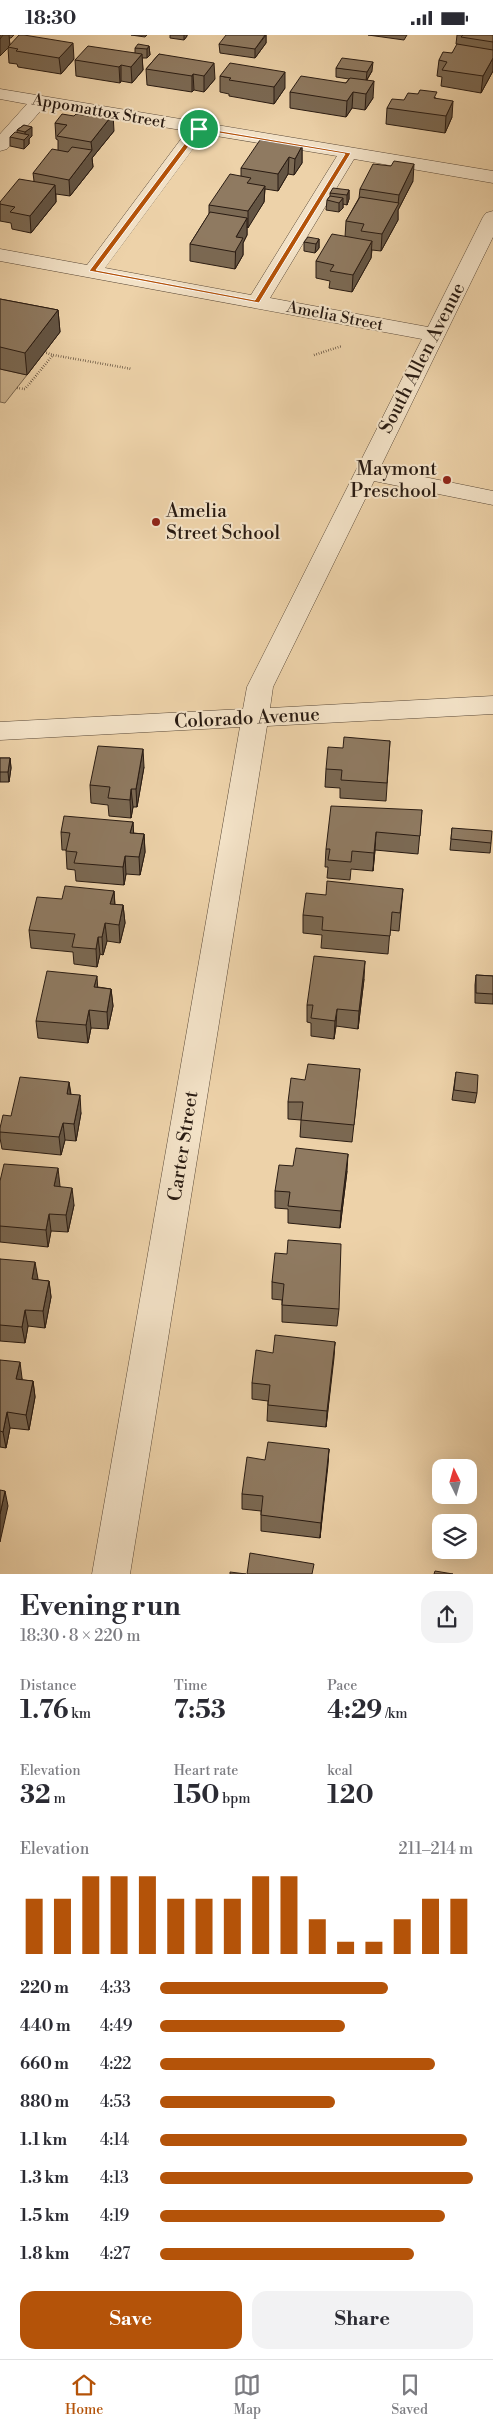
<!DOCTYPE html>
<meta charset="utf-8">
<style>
:root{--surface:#fff;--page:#f2f2f3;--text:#2b2b33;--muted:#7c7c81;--line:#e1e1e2;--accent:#b45309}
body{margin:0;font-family:"Libre Bodoni",serif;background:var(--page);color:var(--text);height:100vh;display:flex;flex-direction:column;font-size:19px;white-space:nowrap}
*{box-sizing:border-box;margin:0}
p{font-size:16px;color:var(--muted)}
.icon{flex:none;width:28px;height:28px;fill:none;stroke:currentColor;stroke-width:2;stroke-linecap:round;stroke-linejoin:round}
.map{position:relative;height:1539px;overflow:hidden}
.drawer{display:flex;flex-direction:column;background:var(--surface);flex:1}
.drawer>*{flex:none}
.needle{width:32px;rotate:355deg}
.controls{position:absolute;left:432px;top:1424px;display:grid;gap:10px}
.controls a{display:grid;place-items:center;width:45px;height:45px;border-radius:10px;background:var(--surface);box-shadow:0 5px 20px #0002;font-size:25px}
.pin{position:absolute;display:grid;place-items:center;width:42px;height:42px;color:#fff;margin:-21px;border:2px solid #fff;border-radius:50%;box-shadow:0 1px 5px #0007}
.round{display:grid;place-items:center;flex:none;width:52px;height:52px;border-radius:15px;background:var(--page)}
.headline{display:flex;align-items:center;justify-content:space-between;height:85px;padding:0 20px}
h1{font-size:28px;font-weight:800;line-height:38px}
.figures{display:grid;grid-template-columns:repeat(3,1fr);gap:8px;height:85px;padding:5px 20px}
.figures div{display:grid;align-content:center}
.figures b{font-size:25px;font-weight:800}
.figures small{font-size:14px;font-weight:400}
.figures p{font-size:14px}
.chart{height:140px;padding:10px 20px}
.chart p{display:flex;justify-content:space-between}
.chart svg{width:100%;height:90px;margin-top:5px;stroke:var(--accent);stroke-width:6}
.action{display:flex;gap:10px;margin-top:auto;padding:10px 20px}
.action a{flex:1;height:58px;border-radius:15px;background:var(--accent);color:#fff;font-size:20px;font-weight:800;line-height:58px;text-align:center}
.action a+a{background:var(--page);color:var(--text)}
ul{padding:0 20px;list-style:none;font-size:16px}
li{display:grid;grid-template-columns:80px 60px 1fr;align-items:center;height:38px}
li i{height:12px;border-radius:6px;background:var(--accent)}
.status{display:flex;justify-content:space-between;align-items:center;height:35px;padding:0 25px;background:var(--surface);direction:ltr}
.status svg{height:14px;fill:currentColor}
.tabs{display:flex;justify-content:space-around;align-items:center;height:70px;border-top:1px solid var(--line);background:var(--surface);font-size:14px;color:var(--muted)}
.tabs a{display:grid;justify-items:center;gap:2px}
.tabs .current{color:var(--accent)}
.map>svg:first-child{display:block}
.green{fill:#ccb38f;stroke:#7a6750}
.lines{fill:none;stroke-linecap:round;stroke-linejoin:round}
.minor-casing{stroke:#5a4938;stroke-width:1}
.path{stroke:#291b12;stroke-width:2.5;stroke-dasharray:0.5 2;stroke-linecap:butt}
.minor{fill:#f3e2c7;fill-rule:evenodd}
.wall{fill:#7b6953;stroke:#291b12}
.shaded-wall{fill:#645544;stroke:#291b12}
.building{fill:#8f7a61;stroke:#291b12}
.route{fill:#b45309;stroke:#fff;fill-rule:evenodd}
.poi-dot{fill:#8f2418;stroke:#f3e2c7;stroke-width:2}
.labels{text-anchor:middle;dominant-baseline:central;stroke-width:4;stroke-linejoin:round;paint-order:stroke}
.far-street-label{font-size:16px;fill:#291b12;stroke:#f3e2c7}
.street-label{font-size:19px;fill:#291b12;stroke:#f3e2c7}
.poi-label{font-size:19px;fill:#291b12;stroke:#f3e2c7;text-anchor:end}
</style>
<div class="status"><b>18:30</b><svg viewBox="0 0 49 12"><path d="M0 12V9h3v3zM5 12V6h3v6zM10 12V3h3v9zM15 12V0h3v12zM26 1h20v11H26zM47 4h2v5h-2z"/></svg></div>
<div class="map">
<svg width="493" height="1539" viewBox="0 0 493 1539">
<rect width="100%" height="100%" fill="#edd2a9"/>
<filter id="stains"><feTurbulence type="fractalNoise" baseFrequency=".004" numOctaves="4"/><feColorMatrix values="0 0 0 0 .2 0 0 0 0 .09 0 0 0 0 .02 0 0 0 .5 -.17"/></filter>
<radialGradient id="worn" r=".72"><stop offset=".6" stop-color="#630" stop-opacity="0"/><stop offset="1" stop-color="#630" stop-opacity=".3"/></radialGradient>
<!-- green -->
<polygon class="green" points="0,334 27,340 5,368 0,367"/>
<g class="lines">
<defs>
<path id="minor" d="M0,54L493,136V148L354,124L270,263L428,292L483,182L486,178L493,176V202L380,433L493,456V470L374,446L273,652L270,673L493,661V679L267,691L130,1539H92L240,692L0,705V687L243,674L247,652L422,304L0,226V214L87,230L187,96L44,72L7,114L0,116V99L27,69L0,64ZM204,99L337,121L251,260L105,233Z"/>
</defs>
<!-- minor casing -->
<use href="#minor" class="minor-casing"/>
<!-- path -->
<g class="path">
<polyline points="44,317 53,320"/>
<polyline points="314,320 342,311"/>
<polyline points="17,353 25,354 53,320 132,334"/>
</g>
<!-- minor -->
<use href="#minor" class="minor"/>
</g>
<!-- wall -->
<g class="wall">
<polygon points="0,0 14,0 11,3 9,3 10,10 74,24 61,39 18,32 17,29 9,28 8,13 0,21"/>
<polygon points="131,0 147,0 145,2"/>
<polygon points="170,0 187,0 187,1 184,5 170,3"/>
<polygon points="266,0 266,8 255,23 220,18 219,9"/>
<polygon points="368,0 407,0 404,5"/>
<polygon points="457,0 493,0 493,36 481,58 441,51 442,42 437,41 439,25 452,18 461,10 456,9"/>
<polygon points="149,11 150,20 147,23 142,23 143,35 132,48 121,46 120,48 76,41 75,25 135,18 135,13"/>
<polygon points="159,19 215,44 204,57 194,55 192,57 147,50 146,34"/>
<polygon points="336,33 372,36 367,45 373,63 365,75 352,73 346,82 290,73 290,57 346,48 349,44 336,42"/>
<polygon points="220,41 285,53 274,69 229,61 229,59 220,57"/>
<polygon points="418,59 436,63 452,82 445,98 386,89 387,73"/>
<polygon points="55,88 114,96 92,123 93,132 70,161 56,159 56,167 31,198 12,194 11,188 0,186 0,167 34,146 33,138 58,115 58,105 56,104"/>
<polygon points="24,90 32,101 29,104 29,109 24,114 10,111 10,102 17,98 17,95"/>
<polygon points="302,111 302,128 294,140 288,139 278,156 265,154 264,167 247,193 247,200 243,208 243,220 235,234 190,226 190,209 209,179 209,170 241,141 241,133"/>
<polygon points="413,146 398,175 398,185 381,216 372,215 371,223 352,257 329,253 330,246 316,243 316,226 345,202 346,186 359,163 360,154"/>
<polygon points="349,155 349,164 347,170 343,169 343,173 339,177 326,175 327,165 330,161 330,158"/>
<polygon points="319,204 319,213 315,218 304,216 304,207"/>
<polygon points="0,264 58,275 60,297 27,340 0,334"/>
<polygon points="390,706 386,766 340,763 340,753 325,752 326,734 343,713"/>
<polygon points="0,723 10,723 11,733 9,747 0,747"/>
<polygon points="144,732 137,772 133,772 131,783 109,781 108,770 91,768 90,750"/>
<polygon points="422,775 418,819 375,815 373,836 351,834 350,845 327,843 328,832 325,832 326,814"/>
<polygon points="133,787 133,798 144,799 145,817 140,840 126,839 124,850 76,846 75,835 67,834 66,815 62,815 61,797"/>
<polygon points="452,793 491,808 490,818 450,815"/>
<polygon points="403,854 399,896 390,895 388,919 321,913 322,900 303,898 303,880 326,860"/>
<polygon points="114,856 115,870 123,870 125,888 120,908 107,906 103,920 100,919 97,932 74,929 73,917 31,913 29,895 62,864"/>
<polygon points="476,940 493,941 493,969 475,968 475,950"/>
<polygon points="364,944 358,994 336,991 334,1004 311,1001 311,988 307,987 307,970"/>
<polygon points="98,952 111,954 113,971 108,994 91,993 88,1008 38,1003 36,986"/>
<polygon points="360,1034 352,1107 300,1102 301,1085 288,1084 288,1067 305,1045"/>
<polygon points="456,1037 477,1058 475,1068 452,1065"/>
<polygon points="69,1047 71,1059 81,1078 76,1106 65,1105 61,1120 2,1114 0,1103 0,1093 11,1081"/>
<polygon points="293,1131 347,1136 340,1193 288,1188 288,1174 275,1173 275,1156"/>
<polygon points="0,1146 60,1151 74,1170 68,1197 51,1196 48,1212 0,1207"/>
<polygon points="287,1219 339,1274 337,1291 282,1287 282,1265 272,1264 272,1247"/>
<polygon points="0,1224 37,1245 49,1246 51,1262 45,1293 28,1291 25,1308 0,1306"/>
<polygon points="335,1307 326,1392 267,1386 268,1366 252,1364 252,1348 273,1318"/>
<polygon points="0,1325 22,1343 22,1345 33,1346 35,1362 29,1395 10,1393 6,1413 0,1412"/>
<polygon points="329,1414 320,1503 261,1496 261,1476 242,1474 242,1459 265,1425"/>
</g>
<!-- shaded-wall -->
<g class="shaded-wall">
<polygon points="3,0 9,0 10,11 0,21 0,4"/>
<polygon points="184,0 187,0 187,1 184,5"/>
<polygon points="266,0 266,8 255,23 255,14"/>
<polygon points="73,8 74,24 61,39 59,23"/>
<polygon points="149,11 150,20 147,23 147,14"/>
<polygon points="142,19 143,35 132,48 131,32"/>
<polygon points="493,23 493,36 481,58 483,41"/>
<polygon points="373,27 372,36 366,46 367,37"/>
<polygon points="214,28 215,44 204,57 204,41"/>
<polygon points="121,30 121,46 120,48 119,32"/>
<polygon points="285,37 285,53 274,69 274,52"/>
<polygon points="193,39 194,55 192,57 192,41"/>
<polygon points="374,46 373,63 365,75 366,59"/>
<polygon points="353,57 352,73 346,82 347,66"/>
<polygon points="453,66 452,82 445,98 446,81"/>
<polygon points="113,79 114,96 92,123 93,132 70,161 69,145 92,115 91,107"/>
<polygon points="32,92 32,101 29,104 29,109 24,114 24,105 25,103 25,97"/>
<polygon points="302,111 302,128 294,140 295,124"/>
<polygon points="289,122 288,139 278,156 278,139"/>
<polygon points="414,129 413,146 398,175 398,185 381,216 382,199 398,169 399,160"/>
<polygon points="55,150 56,167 31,198 30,181"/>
<polygon points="265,151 264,167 248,193 248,176"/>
<polygon points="349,155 349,164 347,170 347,160"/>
<polygon points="343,163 343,173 339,177 339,168"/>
<polygon points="247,183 247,200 243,208 243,220 235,234 236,202"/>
<polygon points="319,204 319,213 315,218 316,209"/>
<polygon points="372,206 371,223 352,257 353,240"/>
<polygon points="58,275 60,297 27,340 25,318"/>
<polygon points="143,714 144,732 137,772 136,754"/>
<polygon points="10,723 11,733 9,747 8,737"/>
<polygon points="131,754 133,772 131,783 130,765"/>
<polygon points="133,787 134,805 130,798"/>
<polygon points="376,797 375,815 373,836 374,818"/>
<polygon points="144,799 145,817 140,840 139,822"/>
<polygon points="125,821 126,839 124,850 123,832"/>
<polygon points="114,856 115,874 110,869"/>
<polygon points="123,870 125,888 120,908 119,890"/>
<polygon points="105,888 107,906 103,920 102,902"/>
<polygon points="98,902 100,919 97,932 96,914"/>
<polygon points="365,926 364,944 358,994 359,976"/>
<polygon points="97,941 98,958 94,952"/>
<polygon points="111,954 113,971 108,994 107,977"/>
<polygon points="337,974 336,991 334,1004 335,986"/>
<polygon points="89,975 91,993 88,1008 86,990"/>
<polygon points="69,1047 71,1064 67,1059"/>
<polygon points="80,1060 81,1078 76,1106 74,1089"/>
<polygon points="63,1088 65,1105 61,1120 59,1102"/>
<polygon points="348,1119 347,1136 340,1193 341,1176"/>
<polygon points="58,1133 60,1151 56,1168 54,1151"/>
<polygon points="72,1153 74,1170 68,1197 66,1180"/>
<polygon points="49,1179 51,1196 48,1212 46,1195"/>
<polygon points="35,1227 38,1244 35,1261 32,1244"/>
<polygon points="49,1246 51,1262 45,1293 43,1276"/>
<polygon points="25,1275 28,1291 25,1308 22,1292"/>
<polygon points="335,1307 334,1323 326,1392 327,1376"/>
<polygon points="20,1327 22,1343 19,1361 16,1344"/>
<polygon points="33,1346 35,1362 29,1395 26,1380"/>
<polygon points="7,1377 10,1393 6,1413 3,1397"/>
<polygon points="329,1414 328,1430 320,1503 321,1488"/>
<polygon points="5,1456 8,1471 0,1507 0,1479"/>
</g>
<!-- building -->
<g class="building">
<polygon points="19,0 24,0 73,8 59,23 16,16 18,14 8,12"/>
<polygon points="226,0 265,0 255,14 219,9"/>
<polygon points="463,0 493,0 493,7 461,2"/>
<polygon points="138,9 149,11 147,14 135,13"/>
<polygon points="457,9 493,15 493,23 483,41 442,35 447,27 439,25 443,17 452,18"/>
<polygon points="88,11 142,19 131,32 121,30 119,32 75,25"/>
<polygon points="159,19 214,28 204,41 193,39 192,41 146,34"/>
<polygon points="342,23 373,27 367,37 336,33"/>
<polygon points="230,28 285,37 274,52 229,45 231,43 220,41"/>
<polygon points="301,41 346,48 350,43 374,46 366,59 353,57 347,66 290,57"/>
<polygon points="420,55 437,57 434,63 453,66 446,81 387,73 392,64 404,65 408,58 418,59"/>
<polygon points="93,76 113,79 91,107 57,101 67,90 55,88 62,79 74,81 76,79 89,81"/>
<polygon points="24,90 32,92 25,97 17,95"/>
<polygon points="15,97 29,100 24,105 10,102"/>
<polygon points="260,105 302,111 295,124 289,122 278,139 241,133"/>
<polygon points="72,112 92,115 69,145 33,138 52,114 68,117"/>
<polygon points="394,126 414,129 399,160 360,154 373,129 391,131"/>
<polygon points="230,139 251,143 247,148 265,151 248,176 209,170"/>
<polygon points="19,144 55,150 30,181 10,177 15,172 0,169 0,167"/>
<polygon points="333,153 349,155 347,160 330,158"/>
<polygon points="330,161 343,163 339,168 327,165"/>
<polygon points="360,162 399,168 382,199 361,196 364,189 346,186"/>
<polygon points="210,177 247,183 236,202 243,203 235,217 190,209"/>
<polygon points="332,199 372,206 353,240 330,236 334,230 316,226"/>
<polygon points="308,202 319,204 316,209 304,207"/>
<polygon points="0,264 58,275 25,318 0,312"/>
<polygon points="344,702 390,706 387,748 341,745 342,735 326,734 328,712 343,713"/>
<polygon points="98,711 143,714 136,754 131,754 130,765 108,763 110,752 90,750"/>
<polygon points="0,723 10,723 8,737 0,737"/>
<polygon points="331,771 422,775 420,801 376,797 374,818 352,816 351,827 328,825 330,814 326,814"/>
<polygon points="64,781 133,787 130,798 144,799 139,822 125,821 123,832 74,828 77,817 66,816 70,798 61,797"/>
<polygon points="452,793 492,796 491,808 451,804"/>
<polygon points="327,846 403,854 400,878 392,877 390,901 322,895 323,882 303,880 306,858 326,860"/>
<polygon points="65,851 114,856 110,869 123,870 119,890 105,888 102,902 98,902 96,914 72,912 75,899 29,895 37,862 62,864"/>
<polygon points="314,921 365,926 359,976 337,974 335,986 311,983 313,970 307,970"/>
<polygon points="47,936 97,941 94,952 111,954 107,977 89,975 86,990 36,986"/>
<polygon points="476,940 493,941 493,959 476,958"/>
<polygon points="308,1029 360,1034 354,1090 301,1085 303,1067 288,1067 291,1043 305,1045"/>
<polygon points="456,1037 478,1040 477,1058 454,1055"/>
<polygon points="20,1042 69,1047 67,1059 80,1060 74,1089 63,1088 59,1102 0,1097 0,1093 3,1080 11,1081"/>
<polygon points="296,1113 348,1119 341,1176 288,1171 290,1157 275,1156 279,1130 293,1131"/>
<polygon points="4,1129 58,1133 54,1151 72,1153 66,1180 49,1179 46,1195 0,1191 0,1146"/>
<polygon points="288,1205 341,1209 339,1274 282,1270 284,1249 272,1247 275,1218 287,1219"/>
<polygon points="0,1224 35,1227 32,1244 49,1246 43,1276 25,1275 22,1292 0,1290"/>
<polygon points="275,1300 335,1307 327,1376 268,1370 270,1350 252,1348 256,1315 273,1318"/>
<polygon points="0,1325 20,1327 16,1344 33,1346 26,1380 7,1377 3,1397 0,1396"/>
<polygon points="268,1407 329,1414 321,1488 261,1480 263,1461 242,1459 247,1422 265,1425"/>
<polygon points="0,1455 5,1456 0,1479"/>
<polygon points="250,1518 314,1529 312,1539 247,1539"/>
<polygon points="435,1536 453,1539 434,1539"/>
<polygon points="230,1537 246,1539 230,1539"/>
</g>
<!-- route -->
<path class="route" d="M197,92L351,118L259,268L89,236ZM201,95L345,119L255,265L96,235Z"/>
<!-- markers -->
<g class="poi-dot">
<circle cx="447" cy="445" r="5"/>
<circle cx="156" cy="487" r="5"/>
</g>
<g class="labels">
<!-- far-street labels -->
<g class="far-street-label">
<text transform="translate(99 76) rotate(10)">Appomattox Street</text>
<text transform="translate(335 281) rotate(11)">Amelia Street</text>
</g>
<!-- street labels -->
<g class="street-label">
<text transform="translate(422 323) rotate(-63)">South Allen Avenue</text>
<text transform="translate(247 683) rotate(-3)">Colorado Avenue</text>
<text transform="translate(183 1111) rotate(-81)">Carter Street</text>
</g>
<!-- poi labels -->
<g class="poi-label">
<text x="437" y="434">Maymont<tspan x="437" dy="22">Preschool</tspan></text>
<text x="166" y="476" text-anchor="start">Amelia<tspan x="166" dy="22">Street School</tspan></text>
</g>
</g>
<rect width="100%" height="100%" filter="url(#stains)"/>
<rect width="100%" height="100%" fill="url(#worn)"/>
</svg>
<div class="controls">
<a><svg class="needle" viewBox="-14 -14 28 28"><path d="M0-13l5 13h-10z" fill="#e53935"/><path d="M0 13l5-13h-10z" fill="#7c7c81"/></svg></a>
<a><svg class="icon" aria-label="layers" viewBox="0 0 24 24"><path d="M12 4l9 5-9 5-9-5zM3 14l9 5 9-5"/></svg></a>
</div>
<div class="pin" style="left:199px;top:94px;background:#1e9e55"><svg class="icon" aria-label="arrive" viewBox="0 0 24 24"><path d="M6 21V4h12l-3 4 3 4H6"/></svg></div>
</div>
<section class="drawer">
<div class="headline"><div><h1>Evening run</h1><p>18:30 · 8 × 220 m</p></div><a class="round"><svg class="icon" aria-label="share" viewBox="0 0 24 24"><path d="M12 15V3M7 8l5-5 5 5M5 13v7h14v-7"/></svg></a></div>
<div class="figures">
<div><p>Distance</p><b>1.76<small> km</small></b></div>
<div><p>Time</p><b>7:53</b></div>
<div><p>Pace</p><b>4:29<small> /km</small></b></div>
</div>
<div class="figures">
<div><p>Elevation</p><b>32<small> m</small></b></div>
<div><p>Heart rate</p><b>150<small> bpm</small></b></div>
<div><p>kcal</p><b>120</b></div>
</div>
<div class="chart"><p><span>Elevation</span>211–214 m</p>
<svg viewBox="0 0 160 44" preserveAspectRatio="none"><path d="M5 44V17M15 44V17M25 44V6M35 44V6M45 44V6M55 44V17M65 44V17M75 44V17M85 44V6M95 44V6M105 44V27M115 44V38M125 44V38M135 44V27M145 44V17M155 44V17"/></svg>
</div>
<ul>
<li><b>220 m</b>4:33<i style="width:73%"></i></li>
<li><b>440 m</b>4:49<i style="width:59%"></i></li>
<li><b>660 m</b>4:22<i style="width:88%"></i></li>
<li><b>880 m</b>4:53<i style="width:56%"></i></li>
<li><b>1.1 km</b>4:14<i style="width:98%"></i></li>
<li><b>1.3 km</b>4:13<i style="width:100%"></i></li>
<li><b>1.5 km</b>4:19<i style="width:91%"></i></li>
<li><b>1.8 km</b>4:27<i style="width:81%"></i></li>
</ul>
<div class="action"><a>Save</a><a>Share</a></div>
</section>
<nav class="tabs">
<a class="current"><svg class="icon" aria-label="home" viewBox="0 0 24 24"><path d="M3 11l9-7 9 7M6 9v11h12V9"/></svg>Home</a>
<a><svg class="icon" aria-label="map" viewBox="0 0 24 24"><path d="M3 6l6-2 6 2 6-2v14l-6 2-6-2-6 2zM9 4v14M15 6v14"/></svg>Map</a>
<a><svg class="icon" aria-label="saved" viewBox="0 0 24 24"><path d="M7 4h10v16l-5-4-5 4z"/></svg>Saved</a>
</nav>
